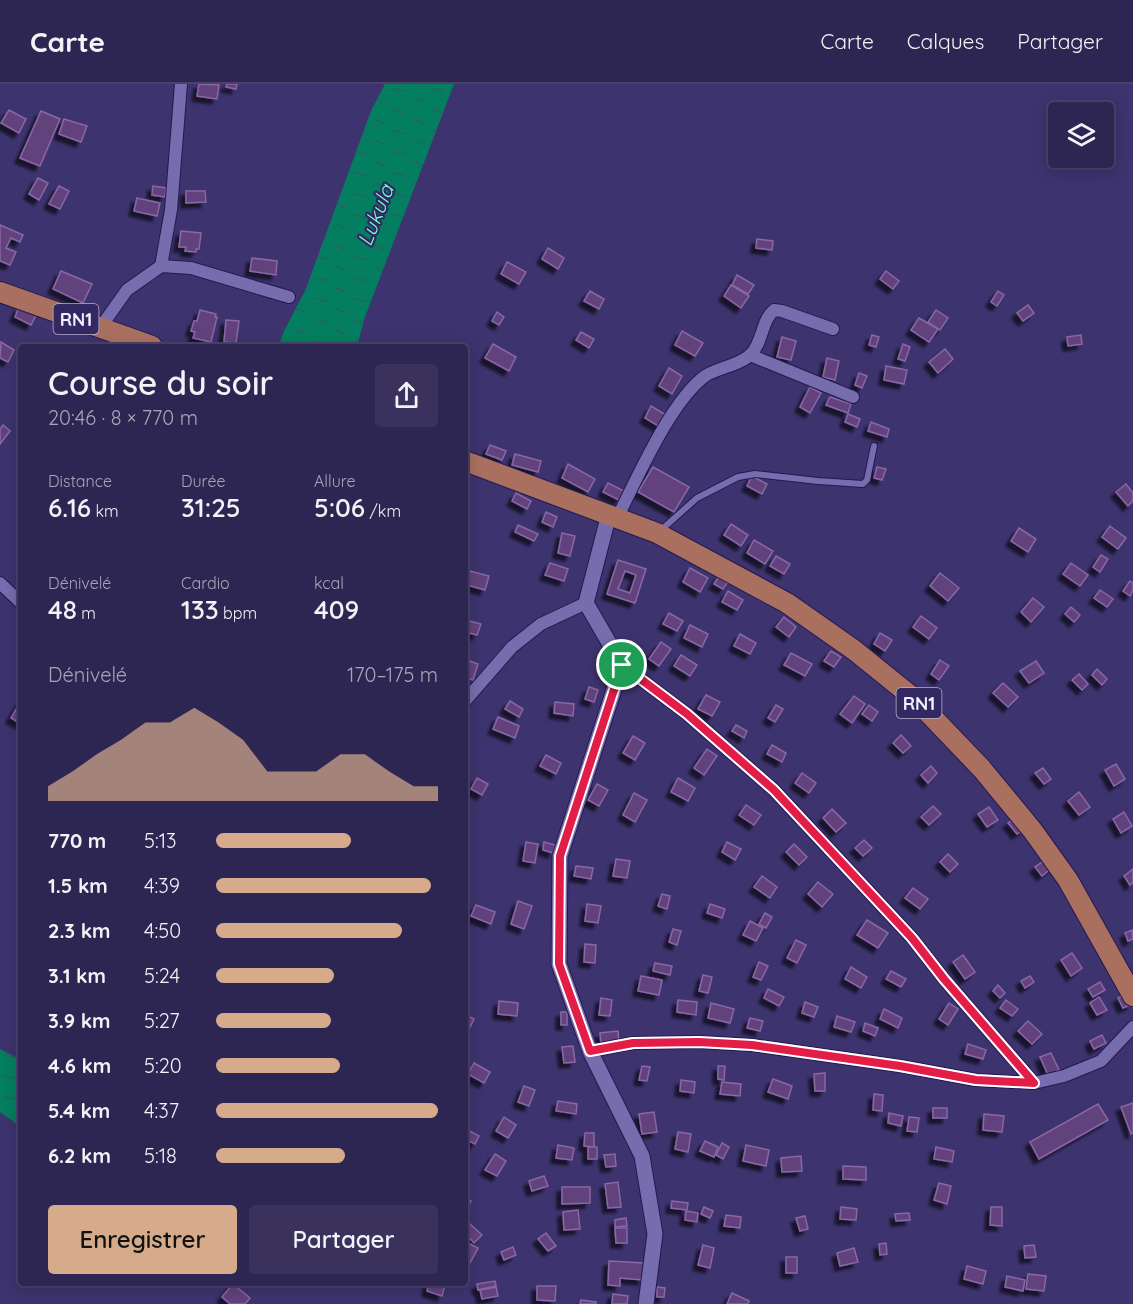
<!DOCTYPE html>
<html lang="fr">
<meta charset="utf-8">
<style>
:root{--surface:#2e2652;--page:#3a325c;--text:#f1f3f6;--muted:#a7a5b8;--line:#494369;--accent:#d6ab8b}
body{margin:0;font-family:Quicksand,sans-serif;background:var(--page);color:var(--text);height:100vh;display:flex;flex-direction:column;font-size:22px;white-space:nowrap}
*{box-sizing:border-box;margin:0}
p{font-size:20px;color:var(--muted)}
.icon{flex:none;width:33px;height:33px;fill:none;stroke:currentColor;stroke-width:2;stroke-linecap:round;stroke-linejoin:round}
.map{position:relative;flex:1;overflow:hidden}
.sheet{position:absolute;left:18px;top:260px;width:450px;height:942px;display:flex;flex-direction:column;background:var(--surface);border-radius:6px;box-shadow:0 3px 15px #0003,0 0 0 2px var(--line)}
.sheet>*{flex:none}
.controls{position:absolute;left:1048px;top:18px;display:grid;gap:12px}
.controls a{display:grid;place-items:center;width:66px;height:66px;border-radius:6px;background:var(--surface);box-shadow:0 3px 15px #0003,0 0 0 2px var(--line);font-size:30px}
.pin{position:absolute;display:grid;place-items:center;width:51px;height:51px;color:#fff;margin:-26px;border:3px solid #fff;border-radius:50%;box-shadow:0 2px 6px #0007}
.round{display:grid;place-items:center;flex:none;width:63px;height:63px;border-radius:6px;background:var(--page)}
.overview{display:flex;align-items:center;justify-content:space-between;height:102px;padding:0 30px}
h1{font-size:33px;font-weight:600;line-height:45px}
.figures{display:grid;grid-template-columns:repeat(3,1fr);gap:9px;height:102px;padding:6px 30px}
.figures div{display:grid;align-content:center}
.figures b{font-size:26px;font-weight:600}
.figures small{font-size:16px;font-weight:400}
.figures p{font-size:16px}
.chart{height:168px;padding:12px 30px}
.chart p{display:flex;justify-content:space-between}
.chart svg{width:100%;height:108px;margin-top:6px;fill:var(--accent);opacity:.7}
.cta{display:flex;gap:12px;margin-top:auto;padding:12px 30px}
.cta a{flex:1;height:69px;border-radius:6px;background:var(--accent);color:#111;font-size:24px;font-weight:600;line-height:69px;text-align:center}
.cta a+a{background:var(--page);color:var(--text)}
ul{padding:0 30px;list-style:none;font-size:20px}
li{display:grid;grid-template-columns:96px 72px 1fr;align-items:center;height:45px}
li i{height:15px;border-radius:8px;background:var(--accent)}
header{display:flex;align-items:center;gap:36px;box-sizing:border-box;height:84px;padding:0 30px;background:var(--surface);border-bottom:2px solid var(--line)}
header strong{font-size:28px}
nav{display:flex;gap:33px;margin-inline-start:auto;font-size:21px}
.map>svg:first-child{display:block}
.water{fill:url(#water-ripples)}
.building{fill:#62427c;stroke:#8967a5;stroke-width:1.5;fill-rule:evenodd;filter:url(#shadow)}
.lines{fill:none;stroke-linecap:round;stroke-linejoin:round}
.service-casing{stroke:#251851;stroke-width:8}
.minor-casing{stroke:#251851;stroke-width:14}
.tertiary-casing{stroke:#251851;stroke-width:17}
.trunk-casing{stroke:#251851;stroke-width:22}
.service{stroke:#756dae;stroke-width:6}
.minor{stroke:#756dae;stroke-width:12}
.tertiary{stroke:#756dae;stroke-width:15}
.trunk{stroke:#a97060;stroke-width:20}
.route-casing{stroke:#fff;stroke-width:12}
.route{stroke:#e11d48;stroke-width:8}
.labels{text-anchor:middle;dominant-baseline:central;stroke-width:4.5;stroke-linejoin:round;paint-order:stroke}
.shield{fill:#332862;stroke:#b7b3cf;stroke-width:1.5}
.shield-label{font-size:18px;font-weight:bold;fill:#f0effe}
.water-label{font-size:21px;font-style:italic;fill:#76fcce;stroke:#332862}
</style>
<header>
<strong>Carte</strong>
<nav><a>Carte</a><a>Calques</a><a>Partager</a></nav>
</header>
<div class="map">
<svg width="1133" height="1220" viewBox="0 0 1133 1220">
<defs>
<pattern id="water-ripples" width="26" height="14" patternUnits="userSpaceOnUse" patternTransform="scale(1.5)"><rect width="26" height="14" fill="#047e60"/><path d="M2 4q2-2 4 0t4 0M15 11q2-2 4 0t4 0" fill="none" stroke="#266356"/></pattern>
<filter id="shadow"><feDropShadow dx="-5" dy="5" stdDeviation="1.5" flood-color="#0009"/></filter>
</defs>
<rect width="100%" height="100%" fill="#3d336e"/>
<!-- water -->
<g class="water">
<polygon points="385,0 454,0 365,233 357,262 279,262 283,249 305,207 371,27"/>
<polygon points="0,965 21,976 21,1043 0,1028"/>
</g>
<!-- building -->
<g class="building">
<polygon points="199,0 219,1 217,15 197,12"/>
<polygon points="227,0 237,0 236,5 226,3"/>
<polygon points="9,26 26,35 19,49 1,39"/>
<polygon points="41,27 60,35 40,82 20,74"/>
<polygon points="64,35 87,42 81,58 59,50"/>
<polygon points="38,94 48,99 39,116 29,110"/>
<polygon points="59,102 69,107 60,125 49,120"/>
<polygon points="153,102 166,104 165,113 152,111"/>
<polygon points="186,107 205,107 206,118 186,119"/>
<polygon points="137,114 160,119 157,132 134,127"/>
<polygon points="0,141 23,151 20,158 11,154 6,164 16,168 10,181 0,177"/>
<polygon points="181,147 201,149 199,165 196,165 196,168 185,167 186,163 179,163"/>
<polygon points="757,155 773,157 772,166 756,164"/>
<polygon points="548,164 564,174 558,185 542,175"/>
<polygon points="252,174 277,177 276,191 250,187"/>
<polygon points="507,178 526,188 519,200 501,190"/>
<polygon points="61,187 92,200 83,219 53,205"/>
<polygon points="886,187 899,197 893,205 880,195"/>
<polygon points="737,191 754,201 748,210 732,201"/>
<polygon points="731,201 749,212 741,224 724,212"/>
<polygon points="590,207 604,215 599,225 584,217"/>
<polygon points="998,207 1004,211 997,222 991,218"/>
<polygon points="1028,221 1034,229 1023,237 1017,229"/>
<polygon points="19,223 36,231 31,241 15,233"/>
<polygon points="200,226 216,230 215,233 217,233 211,258 193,254 195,248 191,247 194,237 197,237"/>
<polygon points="936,226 948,234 940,246 928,238"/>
<polygon points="497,228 504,233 499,241 492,237"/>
<polygon points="919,234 938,245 929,258 911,246"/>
<polygon points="226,236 239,237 236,259 224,258"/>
<polygon points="682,247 703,259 695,272 675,261"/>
<polygon points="581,248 594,255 589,264 576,256"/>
<polygon points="872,251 879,253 876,263 869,261"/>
<polygon points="1081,251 1082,260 1068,262 1067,253"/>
<polygon points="782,253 796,257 791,276 777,273"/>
<polygon points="1,258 14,266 8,278 0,274"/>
<polygon points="493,260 516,273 509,287 485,274"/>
<polygon points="903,260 910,263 905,277 898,275"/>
<polygon points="945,265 953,275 938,289 929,278"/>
<polygon points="827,274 839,277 835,296 823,293"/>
<polygon points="886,282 907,286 904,300 884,296"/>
<polygon points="669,284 682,292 672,310 659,302"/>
<polygon points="859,289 867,292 862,304 855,301"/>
<polygon points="810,303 821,309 810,329 800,323"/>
<polygon points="830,313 851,320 848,329 826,321"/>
<polygon points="651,322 666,331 660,343 645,334"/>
<polygon points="848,330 860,335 857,343 845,338"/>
<polygon points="871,338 889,345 887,353 868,347"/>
<polygon points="3,341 10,347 0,360 0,345"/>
<polygon points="490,361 506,367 502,376 486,370"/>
<polygon points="515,370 541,377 538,388 512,381"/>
<polygon points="568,380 595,395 588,408 562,394"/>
<polygon points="653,383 689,403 674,428 638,408"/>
<polygon points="877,383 886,385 882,396 874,394"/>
<polygon points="752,392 767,400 762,410 747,402"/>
<polygon points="608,399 624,407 619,416 603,408"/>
<polygon points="1126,400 1133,409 1133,417 1128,422 1116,408"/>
<polygon points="516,409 531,417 527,425 512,417"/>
<polygon points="546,428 557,433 553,443 542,438"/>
<polygon points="731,440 748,451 741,462 724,451"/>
<polygon points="518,441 538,450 534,457 515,448"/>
<polygon points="1110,442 1126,454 1118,465 1102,453"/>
<polygon points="1019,444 1036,455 1028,468 1011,457"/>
<polygon points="562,449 575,452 570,472 558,469"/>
<polygon points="754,456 773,467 765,480 747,469"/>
<polygon points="1101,471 1108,475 1100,488 1093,483"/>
<polygon points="776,472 790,480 784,490 770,482"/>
<path d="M618,476L646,485L635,519L607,510ZM625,487L636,491L630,509L618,505Z"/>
<polygon points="550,479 568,485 564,497 545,491"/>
<polygon points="1071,479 1088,491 1080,502 1063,490"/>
<polygon points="690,484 708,494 700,508 683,498"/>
<polygon points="470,487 489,492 485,506 467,501"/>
<polygon points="940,489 959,504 948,517 930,502"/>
<polygon points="720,491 729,496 723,505 714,500"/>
<polygon points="1130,497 1133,499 1133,506 1130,512 1123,507"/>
<polygon points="1100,506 1113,515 1107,523 1094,514"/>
<polygon points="728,507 743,516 737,526 722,518"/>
<polygon points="1033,514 1044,523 1031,538 1021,528"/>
<polygon points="1071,523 1080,531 1074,538 1065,530"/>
<polygon points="669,529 683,537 677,547 663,540"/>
<polygon points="921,532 937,544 929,555 913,543"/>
<polygon points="784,533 796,543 789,553 776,543"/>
<polygon points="466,536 481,540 477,551 465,548"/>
<polygon points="690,541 708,550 702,563 684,554"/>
<polygon points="880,549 892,556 885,567 874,560"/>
<polygon points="740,550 756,559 750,570 734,562"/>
<polygon points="661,558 671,565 659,582 649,575"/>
<polygon points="831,567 841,573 834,583 824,577"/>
<polygon points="791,569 812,580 805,592 784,581"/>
<polygon points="681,571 697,581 690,592 674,582"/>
<polygon points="940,576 949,582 939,596 931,590"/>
<polygon points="470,577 478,580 473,596 465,593"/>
<polygon points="1036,577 1044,589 1029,599 1020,587"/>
<polygon points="1097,585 1107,595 1102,601 1092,591"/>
<polygon points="1079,590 1088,600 1082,606 1072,596"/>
<polygon points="1003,599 1018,613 1008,623 993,609"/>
<polygon points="589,603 598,606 594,618 585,615"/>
<polygon points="706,611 720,618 712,632 698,625"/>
<polygon points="854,612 865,620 852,639 840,630"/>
<polygon points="21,617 21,640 11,634"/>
<polygon points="510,617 523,625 519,633 505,625"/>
<polygon points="555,618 574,620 573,632 554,629"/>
<polygon points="776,621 783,625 775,638 768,634"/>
<polygon points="869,621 878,628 872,637 862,630"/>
<polygon points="498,633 519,642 515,654 493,645"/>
<polygon points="736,641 747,647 744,654 732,647"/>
<polygon points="901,651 911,662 903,669 893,659"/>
<polygon points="633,652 645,659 635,676 623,669"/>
<polygon points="772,661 786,669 782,678 767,670"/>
<polygon points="707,665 717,672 704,691 694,684"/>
<polygon points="546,671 561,679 556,690 540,682"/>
<polygon points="1116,680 1125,695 1114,702 1105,686"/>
<polygon points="931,682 937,689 928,699 921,691"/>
<polygon points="1043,684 1051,695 1044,700 1035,689"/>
<polygon points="802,689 816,699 809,709 795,699"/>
<polygon points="477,694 488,700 482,711 471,705"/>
<polygon points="678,694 695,704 688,717 671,708"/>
<polygon points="597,700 608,706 599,722 588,716"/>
<polygon points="1079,708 1090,723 1079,731 1068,717"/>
<polygon points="634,709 647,716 635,738 623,731"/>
<polygon points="746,721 761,731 754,741 739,731"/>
<polygon points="933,722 941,730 929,741 921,733"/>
<polygon points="989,723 998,736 987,743 978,730"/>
<polygon points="832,725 846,739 836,748 823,734"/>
<polygon points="1124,728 1132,742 1121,749 1113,735"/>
<polygon points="1017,733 1025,744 1017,750 1008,739"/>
<polygon points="864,756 872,764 863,772 855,764"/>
<polygon points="526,758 538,760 535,779 523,777"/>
<polygon points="544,758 555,761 553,769 543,766"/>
<polygon points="727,758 741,765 735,776 722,768"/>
<polygon points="794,760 807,773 799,781 786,768"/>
<polygon points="948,770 958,780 950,788 940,778"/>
<polygon points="1048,774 1054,782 1042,792 1035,783"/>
<polygon points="616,775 630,777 627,794 613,792"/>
<polygon points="576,782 593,784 591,795 574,792"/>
<polygon points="1133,785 1133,798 1130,801 1124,792"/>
<polygon points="762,792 777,803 770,814 754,803"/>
<polygon points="818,798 833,810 822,823 808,810"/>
<polygon points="913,804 928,815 920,825 905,814"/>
<polygon points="662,810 670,812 667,825 658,822"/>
<polygon points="518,817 532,822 524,845 511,840"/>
<polygon points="587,820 601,822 598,839 585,837"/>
<polygon points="710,820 725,825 722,834 707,829"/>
<polygon points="476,821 495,828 491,840 471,832"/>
<polygon points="765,829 772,833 766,844 759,840"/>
<polygon points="867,836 888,849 878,864 857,851"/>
<polygon points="750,837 763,844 756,857 743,851"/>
<polygon points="673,845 681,847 677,861 669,858"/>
<polygon points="1132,846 1133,855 1128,857 1125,849"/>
<polygon points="796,856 806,861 797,879 787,874"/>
<polygon points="585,860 596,861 595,879 584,878"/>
<polygon points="1072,869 1082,884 1071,892 1061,876"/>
<polygon points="963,871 975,888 965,895 953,878"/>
<polygon points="759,878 768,882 761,896 753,893"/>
<polygon points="655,879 672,882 670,891 653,887"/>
<polygon points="851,883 867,893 861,904 845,895"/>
<polygon points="891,887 906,895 901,903 886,895"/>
<polygon points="703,891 712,893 708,909 699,907"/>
<polygon points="641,892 662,896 659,911 638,907"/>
<polygon points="1030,892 1034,898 1025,904 1021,897"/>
<polygon points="1100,898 1105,906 1093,913 1088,905"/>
<polygon points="998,901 1005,909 1000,914 993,907"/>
<polygon points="768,905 784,913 779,922 764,914"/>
<polygon points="1128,909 1132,920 1123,924 1118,914"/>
<polygon points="1099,913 1107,926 1097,931 1090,919"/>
<polygon points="601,914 612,916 610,932 599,931"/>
<polygon points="678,916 697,918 696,931 677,928"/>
<polygon points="1006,916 1018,925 1012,932 1000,924"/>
<polygon points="499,917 518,919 517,932 498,930"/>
<polygon points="805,918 818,923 814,933 802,929"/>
<polygon points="711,919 734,925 730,939 708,934"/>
<polygon points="949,919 958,925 948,941 939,935"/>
<polygon points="884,925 902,934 898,944 880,935"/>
<rect x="561" y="928" width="6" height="13"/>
<polygon points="466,931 474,935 467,949 465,948"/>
<polygon points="837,932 855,938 851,948 834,943"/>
<polygon points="750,934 763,937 760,947 747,944"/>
<polygon points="1028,937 1042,950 1032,960 1018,947"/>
<polygon points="865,939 878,944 875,952 863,947"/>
<polygon points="618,947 619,958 601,960 600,949"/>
<polygon points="1102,951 1106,959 1094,965 1090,957"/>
<polygon points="968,960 986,966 983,975 965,970"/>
<polygon points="573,962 575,978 564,979 562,963"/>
<polygon points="1051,969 1059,986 1048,991 1040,973"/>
<polygon points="474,979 490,988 484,999 468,990"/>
<polygon points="642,982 650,983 647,997 639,996"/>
<polygon points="718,982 725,982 724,996 718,995"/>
<polygon points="825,989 825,1007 815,1007 814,990"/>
<polygon points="773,995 792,1002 788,1015 768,1008"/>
<polygon points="681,996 695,998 694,1009 680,1007"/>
<polygon points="722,998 741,1000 740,1012 720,1010"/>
<polygon points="524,1002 535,1006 529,1022 518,1018"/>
<polygon points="874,1010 883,1011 882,1027 873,1026"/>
<polygon points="558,1017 577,1020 576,1030 556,1027"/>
<polygon points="1133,1019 1133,1049 1131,1050 1121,1023"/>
<polygon points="1098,1020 1108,1036 1039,1075 1030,1058"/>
<rect x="933" y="1024" width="14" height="10"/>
<polygon points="654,1028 657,1048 642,1050 639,1030"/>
<polygon points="889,1029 903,1032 901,1042 888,1039"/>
<polygon points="984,1030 1004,1032 1002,1048 983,1046"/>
<polygon points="504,1033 516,1041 508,1054 496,1047"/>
<polygon points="909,1033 919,1034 917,1048 907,1047"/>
<polygon points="466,1045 479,1052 475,1060 465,1055"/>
<polygon points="678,1048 691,1050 688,1068 675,1065"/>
<polygon points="585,1049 594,1049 594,1063 584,1062"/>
<polygon points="705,1057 718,1063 714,1073 700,1067"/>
<polygon points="722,1059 729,1063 723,1075 716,1071"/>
<polygon points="558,1061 574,1064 572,1076 556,1074"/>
<polygon points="746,1061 769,1066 766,1082 743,1077"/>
<rect x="588" y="1063" width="9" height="12"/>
<polygon points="936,1063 954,1067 952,1078 934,1075"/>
<polygon points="495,1070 506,1077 497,1092 485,1086"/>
<polygon points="615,1070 616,1082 606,1083 604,1071"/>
<polygon points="801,1072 802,1087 782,1088 781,1074"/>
<polygon points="843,1082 866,1083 866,1096 843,1095"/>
<polygon points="544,1092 548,1102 532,1107 529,1097"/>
<polygon points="618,1098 621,1123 608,1124 605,1100"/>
<polygon points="939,1099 951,1102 947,1120 934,1116"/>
<polygon points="562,1103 590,1103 590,1119 562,1120"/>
<polygon points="465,1114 471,1117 465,1129"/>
<polygon points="672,1117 688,1119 687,1126 671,1124"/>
<polygon points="704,1123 713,1127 710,1134 701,1130"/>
<polygon points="841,1123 857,1125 856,1136 840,1135"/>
<polygon points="991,1123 1002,1123 1002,1142 990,1141"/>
<polygon points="578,1126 580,1145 564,1146 563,1128"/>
<polygon points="686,1127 698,1129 697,1138 685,1136"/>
<polygon points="909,1129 910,1136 896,1137 895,1130"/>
<polygon points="726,1131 741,1133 740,1144 724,1142"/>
<polygon points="805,1132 808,1145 800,1147 796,1134"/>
<polygon points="626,1134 627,1142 615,1143 615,1136"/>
<polygon points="469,1139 482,1151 474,1159 465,1149 465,1143"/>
<polygon points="615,1144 627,1144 627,1159 616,1159"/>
<polygon points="546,1149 556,1162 548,1167 538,1155"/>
<polygon points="886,1159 887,1170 880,1171 879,1160"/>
<polygon points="470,1160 478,1164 470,1179 465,1176 465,1169"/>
<polygon points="703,1161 714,1164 710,1184 698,1181"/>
<polygon points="1034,1161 1036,1173 1025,1174 1024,1162"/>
<polygon points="513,1163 516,1171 504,1176 501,1168"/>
<polygon points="854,1164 858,1178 840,1182 837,1169"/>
<rect x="786" y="1173" width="11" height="16"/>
<polygon points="609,1177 644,1179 643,1196 620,1194 620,1202 608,1201"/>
<polygon points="967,1182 986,1187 983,1200 964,1195"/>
<polygon points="1028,1190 1046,1192 1044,1207 1026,1205"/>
<polygon points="1007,1192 1025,1196 1023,1207 1005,1203"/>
<polygon points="495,1197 496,1202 478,1206 477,1200"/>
<polygon points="429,1198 445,1201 442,1212 427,1207"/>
<polygon points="233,1200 250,1214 245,1220 230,1220 222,1213"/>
<polygon points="537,1202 556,1202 555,1217 537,1216"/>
<polygon points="496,1203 498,1212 482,1215 480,1206"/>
<polygon points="657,1203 665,1204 664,1213 657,1213"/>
<polygon points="732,1209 749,1217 748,1220 727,1220"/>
<polygon points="613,1210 628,1212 627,1220 612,1220"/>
<polygon points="581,1216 596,1218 596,1220 580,1220"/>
</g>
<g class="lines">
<defs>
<polyline id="service" points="660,447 697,414 738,393 755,390 818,397 863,400 867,396 874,362"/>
<g id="minor">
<polyline points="161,182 171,126 181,0"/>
<polyline points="100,244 127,206 161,182 191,184 289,213"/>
<polyline points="750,271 853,313"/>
<path d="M617,434C637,395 670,318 705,292C717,284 741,281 751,270C763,258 761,237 774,226L782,227L833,245"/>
<polyline points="0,499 21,519"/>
<polyline points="622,581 687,630 774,706 912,854 944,895 1034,999"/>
<polyline points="465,617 512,563 541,540 586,519"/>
<polyline points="590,967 633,959 699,958 752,961 900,982 976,996 1034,999 1064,992 1101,977 1133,943"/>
</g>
<polyline id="tertiary" points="609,430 586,519 622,581 560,772 559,880 590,967 642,1072 655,1150 646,1220"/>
<g id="trunk">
<polyline points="0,208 152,262"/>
<polyline points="465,377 657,449 787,519 854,566 916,616 982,685 1033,747 1068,796 1133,912"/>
</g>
</defs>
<!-- service casing -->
<use href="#service" class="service-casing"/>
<!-- minor casing -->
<use href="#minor" class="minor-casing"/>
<!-- tertiary casing -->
<use href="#tertiary" class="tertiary-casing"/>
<!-- trunk casing -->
<use href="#trunk" class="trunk-casing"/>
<!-- service -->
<use href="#service" class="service"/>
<!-- minor -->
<use href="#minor" class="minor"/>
<!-- tertiary -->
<use href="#tertiary" class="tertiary"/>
<!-- trunk -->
<use href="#trunk" class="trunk"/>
</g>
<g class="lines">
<defs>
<polygon id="route" points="622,581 687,630 774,706 912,854 944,895 1034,999 976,996 900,982 752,961 699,958 633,959 590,967 559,880 560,772"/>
</defs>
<!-- route casing -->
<use href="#route" class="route-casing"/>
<!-- route -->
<use href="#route" class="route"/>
</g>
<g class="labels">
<!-- shield labels -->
<g class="shield">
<rect x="53.5" y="220" width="45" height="30" rx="4.5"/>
<rect x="896.5" y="604" width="45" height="30" rx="4.5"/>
</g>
<g class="shield-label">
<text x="76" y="235">RN1</text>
<text x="919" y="619">RN1</text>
</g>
<!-- water labels -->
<g class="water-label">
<text transform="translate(375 131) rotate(-68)">Lukula</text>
</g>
</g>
</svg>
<div class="controls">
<a><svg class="icon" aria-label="layers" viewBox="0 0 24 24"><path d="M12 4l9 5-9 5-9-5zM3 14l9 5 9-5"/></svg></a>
</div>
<div class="pin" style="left:622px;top:581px;background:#1e9e55"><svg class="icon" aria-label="arrive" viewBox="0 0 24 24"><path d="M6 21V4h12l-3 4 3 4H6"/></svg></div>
<section class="sheet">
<div class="overview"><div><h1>Course du soir</h1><p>20:46 · 8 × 770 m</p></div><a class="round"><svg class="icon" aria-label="share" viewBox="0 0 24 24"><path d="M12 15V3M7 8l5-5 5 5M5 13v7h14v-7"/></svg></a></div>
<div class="figures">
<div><p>Distance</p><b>6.16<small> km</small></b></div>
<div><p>Durée</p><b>31:25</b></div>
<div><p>Allure</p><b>5:06<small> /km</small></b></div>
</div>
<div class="figures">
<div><p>Dénivelé</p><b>48<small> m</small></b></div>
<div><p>Cardio</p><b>133<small> bpm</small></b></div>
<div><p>kcal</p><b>409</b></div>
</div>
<div class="chart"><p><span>Dénivelé</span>170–175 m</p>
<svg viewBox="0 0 160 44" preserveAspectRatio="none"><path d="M0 44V38L10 32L20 25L30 19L40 12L50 12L60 6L70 12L80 19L90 32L100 32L110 32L120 25L130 25L140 32L150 38L160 38V44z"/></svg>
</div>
<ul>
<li><b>770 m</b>5:13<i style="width:61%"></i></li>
<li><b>1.5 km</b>4:39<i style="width:97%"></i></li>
<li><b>2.3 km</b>4:50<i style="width:84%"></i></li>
<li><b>3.1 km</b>5:24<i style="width:53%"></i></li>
<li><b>3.9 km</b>5:27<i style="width:52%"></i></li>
<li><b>4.6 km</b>5:20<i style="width:56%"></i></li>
<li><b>5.4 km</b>4:37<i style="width:100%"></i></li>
<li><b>6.2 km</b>5:18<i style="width:58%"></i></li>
</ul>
<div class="cta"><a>Enregistrer</a><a>Partager</a></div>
</section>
</div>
